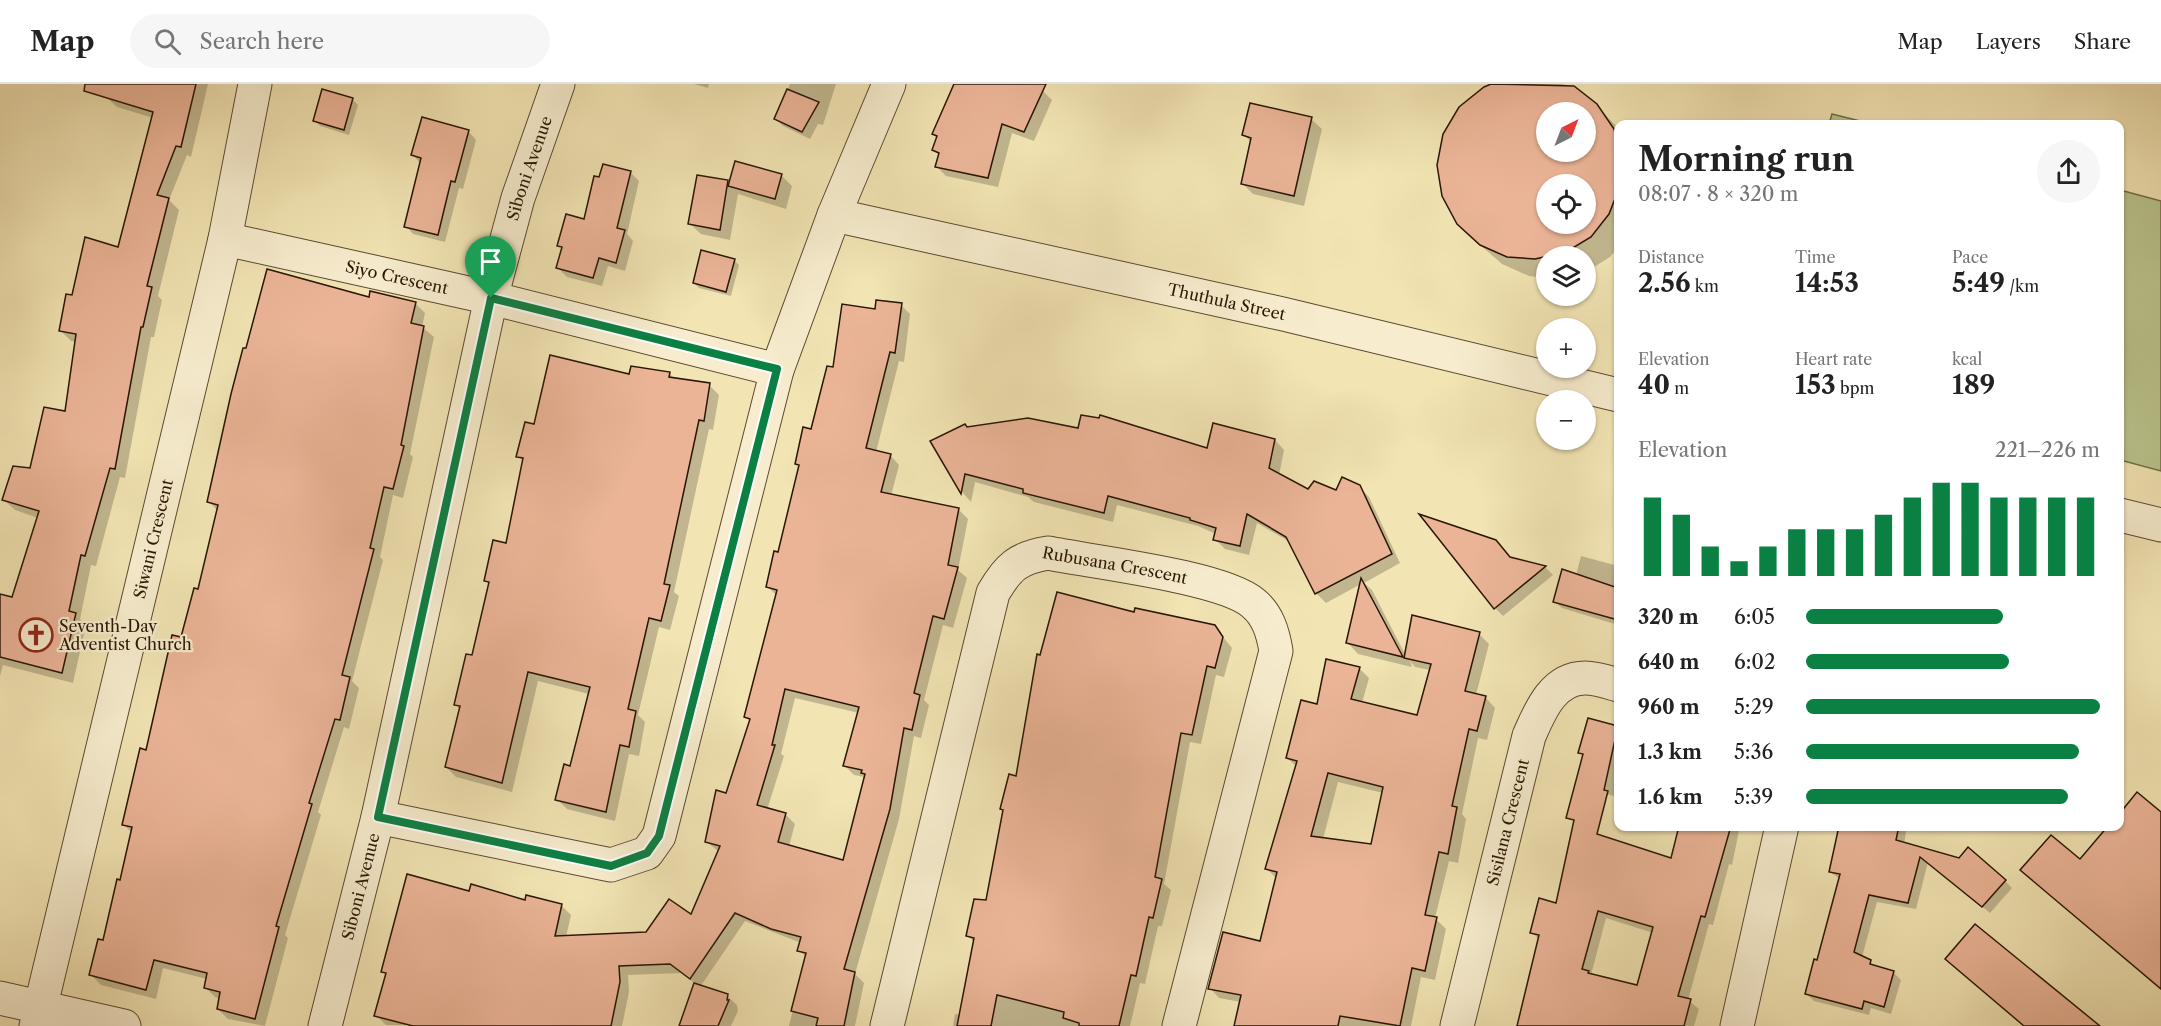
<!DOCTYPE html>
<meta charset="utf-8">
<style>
:root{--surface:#fff;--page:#f6f6f6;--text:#222;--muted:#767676;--line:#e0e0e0;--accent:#0b8043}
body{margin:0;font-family:"Libre Caslon Text",serif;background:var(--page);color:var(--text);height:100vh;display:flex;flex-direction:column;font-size:22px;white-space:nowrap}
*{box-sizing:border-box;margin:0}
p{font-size:20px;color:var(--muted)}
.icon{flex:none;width:33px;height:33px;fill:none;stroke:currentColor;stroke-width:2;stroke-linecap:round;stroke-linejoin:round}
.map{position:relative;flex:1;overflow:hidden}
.side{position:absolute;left:1614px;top:36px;width:510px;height:711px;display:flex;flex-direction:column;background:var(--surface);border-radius:12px;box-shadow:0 2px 4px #0004}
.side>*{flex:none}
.needle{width:39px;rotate:42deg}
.controls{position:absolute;left:1536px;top:18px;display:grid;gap:12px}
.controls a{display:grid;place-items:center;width:60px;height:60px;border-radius:50%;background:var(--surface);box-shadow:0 2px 4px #0004;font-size:30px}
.pin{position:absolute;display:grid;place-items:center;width:51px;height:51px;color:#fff;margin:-62px -26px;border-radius:50% 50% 50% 0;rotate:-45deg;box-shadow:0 0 6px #0007}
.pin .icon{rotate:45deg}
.round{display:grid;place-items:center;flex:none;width:63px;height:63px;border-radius:32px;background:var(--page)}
.head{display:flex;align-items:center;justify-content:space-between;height:102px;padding:0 24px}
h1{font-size:33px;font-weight:700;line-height:45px}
.metrics{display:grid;grid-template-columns:repeat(3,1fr);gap:9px;height:102px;padding:6px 24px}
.metrics div{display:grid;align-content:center}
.metrics b{font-size:26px;font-weight:700}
.metrics small{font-size:16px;font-weight:400}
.metrics p{font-size:16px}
.chart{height:168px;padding:12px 24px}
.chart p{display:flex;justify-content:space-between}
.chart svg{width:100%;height:108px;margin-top:6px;stroke:var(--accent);stroke-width:6}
ul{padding:0 24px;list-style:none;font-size:20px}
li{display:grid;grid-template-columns:96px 72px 1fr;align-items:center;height:45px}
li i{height:15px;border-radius:8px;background:var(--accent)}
header{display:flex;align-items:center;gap:36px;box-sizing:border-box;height:84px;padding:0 30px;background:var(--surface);border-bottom:2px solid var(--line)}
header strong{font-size:28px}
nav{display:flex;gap:33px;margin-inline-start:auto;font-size:21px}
.search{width:420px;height:54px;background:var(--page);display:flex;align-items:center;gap:15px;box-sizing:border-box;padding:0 21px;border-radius:33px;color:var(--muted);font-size:22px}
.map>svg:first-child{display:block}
.green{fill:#bac48d;stroke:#726d48;stroke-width:1.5}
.shadow{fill:#0003;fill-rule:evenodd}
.building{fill:#ebb497;stroke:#2a1604;stroke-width:1.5;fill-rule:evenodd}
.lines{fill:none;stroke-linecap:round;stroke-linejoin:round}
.minor-casing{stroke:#5c4a30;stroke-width:35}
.minor{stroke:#f7edce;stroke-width:33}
.route-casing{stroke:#fff;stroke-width:12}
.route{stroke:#0b8043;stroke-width:8}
.labels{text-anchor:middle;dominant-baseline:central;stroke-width:4.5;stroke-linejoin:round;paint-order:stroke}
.street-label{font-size:16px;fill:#2a1604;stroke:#f7edce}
.poi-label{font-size:16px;fill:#2a1604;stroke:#f7edce;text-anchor:start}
</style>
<header>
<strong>Map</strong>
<div class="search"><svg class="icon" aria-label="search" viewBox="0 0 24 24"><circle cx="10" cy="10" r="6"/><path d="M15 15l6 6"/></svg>Search here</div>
<nav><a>Map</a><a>Layers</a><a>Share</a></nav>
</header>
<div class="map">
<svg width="2161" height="942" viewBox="0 0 2161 942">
<rect width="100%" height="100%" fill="#f2e4b3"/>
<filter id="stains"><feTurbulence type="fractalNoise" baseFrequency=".00333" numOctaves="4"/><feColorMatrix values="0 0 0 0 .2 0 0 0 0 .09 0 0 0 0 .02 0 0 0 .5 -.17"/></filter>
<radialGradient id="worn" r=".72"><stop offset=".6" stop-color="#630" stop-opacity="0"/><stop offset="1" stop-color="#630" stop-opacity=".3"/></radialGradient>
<!-- green -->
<g class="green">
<polygon points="1832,30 1872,40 1829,40"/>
<polygon points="2120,106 2161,117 2161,387 2120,376"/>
</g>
<!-- shadow -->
<g class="shadow">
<polygon points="110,0 208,0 191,73 187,71 169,116 179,126 158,212 162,216 154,253 151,253 125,394 120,393 96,482 91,481 80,535 86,541 73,599 3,581 0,592 0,512 13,515 38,434 15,426 4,416 32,386 66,329 76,258 71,257 60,246 73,213 119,165 153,34 117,23 106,13"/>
<polygon points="694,0 709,0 708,4"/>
<polygon points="790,0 836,0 823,41 818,40 810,55 783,42 776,35"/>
<polygon points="953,0 1044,0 1042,6 1052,16 1034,57 1012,49 998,103 946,92 936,82 940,72 934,66 938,55 933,50"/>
<path d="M1496,0H1563L1573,4L1596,21L1618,44V163L1610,173L1586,188V172H1546V194L1529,192L1502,180L1479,160L1484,4ZM1546,28H1586V68H1546ZM1546,100H1586V140H1546Z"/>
<polygon points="323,7 353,16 358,21 349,51 320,42 315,37"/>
<polygon points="423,34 469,48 476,56 463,105 459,104 445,158 413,150 406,142 420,79 413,71"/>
<polygon points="1311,35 1322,45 1304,122 1253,110 1242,99 1252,59 1244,51"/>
<polygon points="736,79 782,92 792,102 786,125 738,110 730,156 701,150 690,140 728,98 730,100"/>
<polygon points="630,88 639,97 627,150 633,157 625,187 608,182 602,202 567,193 558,184 563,165 559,161 586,137 600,95"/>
<polygon points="734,176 739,181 731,212 699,204 694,199"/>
<polygon points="370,215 415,219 425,229 422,243 434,253 410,370 413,373 403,414 393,411 380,473 383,476 352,597 359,604 349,645 344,643 318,728 321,731 285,851 288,854 265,942 228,935 218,925 220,915 215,913 205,903 207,895 163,884 156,915 101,901 91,891 104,858 132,749 124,741 199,506 218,427 209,418"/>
<path d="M901,221L910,230L904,278L899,277L876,368L890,371L899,381L891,412L958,425L968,435L958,486L967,494L953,544L943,541L924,616L929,621L921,654L914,652L899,735L855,890L864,899L855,942H789L806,873L799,866L801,859L745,837L700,903L727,912L737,921L738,927L731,942H681L696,900L681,889L628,891L629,908L622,942L386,941L376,931L387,891L383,887L470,809L561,821L571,831L566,853L647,849L692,833L719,768L707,758L727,711L750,637L746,633L777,512L768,503L779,470L800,383L797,380L812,347L834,285L876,226ZM795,614L859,629L845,682L854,691L865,693L844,778L789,762L795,740L785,730L767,726L784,672L781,670Z"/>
<polygon points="669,289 676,296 709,301 719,311 713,346 709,345 674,508 679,512 670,546 659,543 638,631 645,638 639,672 629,670 615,737 567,725 557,715 571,684 589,610 538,597 512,708 456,693 446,683 461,626 456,621 473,573 490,501 485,496 507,461 524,378 518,372 535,342 630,292"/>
<path d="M967,344L1079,345L1208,366L1275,356L1284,366L1279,391L1309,407L1336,408L1359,403L1369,413L1400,479L1364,499L1372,506L1406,572L1479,550L1489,560L1476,611L1486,614L1495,624L1487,656L1478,654L1462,730L1466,735L1458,779L1449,777L1435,834L1446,845L1435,896L1421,893L1411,942H1236L1241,918L1219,914L1210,904L1261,859L1277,795L1266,784L1297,683L1287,674L1319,622L1359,584L1369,594L1362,619L1418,633L1430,586L1415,583L1410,577L1412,583L1358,570L1348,559L1361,500L1326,519L1316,509L1290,458L1257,439L1249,471L1225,465L1215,455L1216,450L1198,442L1117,421L1113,438L1034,418L1028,413L975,398L971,418L963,409L932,358ZM1338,698L1383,709L1372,762L1323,755Z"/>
<polygon points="1581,472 1618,482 1618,541 1562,524 1555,518 1576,491"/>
<polygon points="1511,475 1546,484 1553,491 1503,532 1495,524"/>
<polygon points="1135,530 1214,542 1232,564 1224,593 1216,591 1201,660 1190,658 1164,800 1171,806 1162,842 1158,842 1145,900 1140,899 1130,942 953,942 955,930 960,931 975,859 968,852 987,818 1005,728 1002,725 1017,694"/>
<polygon points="1589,636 1618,643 1618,713 1586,705 1584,672 1580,669"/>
<polygon points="2138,710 2161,730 2161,906 2022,786 2081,777 2120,742 2120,731"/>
<path d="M1679,742H1740L1732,781L1729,780L1713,841L1709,840L1688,916L1699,925L1694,942H1519L1539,856L1532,848L1557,820L1671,775ZM1606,834L1653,849L1638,903L1591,891Z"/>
<polygon points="1841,742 1907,742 1904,760 2005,797 2012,804 1990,829 1928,778 1916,825 1877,818 1862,873 1877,884 1894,889 1901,896 1891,930 1871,924 1869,931 1814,917 1807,910 1818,878 1840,795 1830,788"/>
<polygon points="1947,875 2098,942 2023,942"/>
</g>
<!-- building -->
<g class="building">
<polygon points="85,0 196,0 181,63 176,62 157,111 169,114 147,202 152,203 143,243 141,243 115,385 110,384 85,472 81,471 69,527 76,529 62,589 0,573 0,510 12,513 39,427 2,416 13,382 30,384 44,323 65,327 76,250 59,247 66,210 72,211 85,153 118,163 153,28 84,7"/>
<polygon points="954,0 1046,0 1024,48 1002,40 988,94 935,83 939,69 932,66 937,52 932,50"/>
<path d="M1491,0L1574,2L1597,20L1614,45L1618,62V107L1609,130L1591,153L1566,168L1535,175L1507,173L1480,161L1457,140L1442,112L1437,81L1443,50L1459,23L1484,3ZM1546,28H1586V68H1546ZM1546,100H1586V140H1546Z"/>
<polygon points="322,5 353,14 344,46 313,37"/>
<polygon points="787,5 819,18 802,48 774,35"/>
<polygon points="1250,19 1312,33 1294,112 1241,100 1251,54 1242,51"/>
<polygon points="422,33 469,46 455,98 451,97 438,151 404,143 421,74 411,71"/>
<polygon points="735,77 782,90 775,115 728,102"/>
<polygon points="603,80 631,87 617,144 625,146 616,179 599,174 593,194 556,184 562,163 557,162 566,130 584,135 594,92 599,93"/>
<polygon points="697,91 728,96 720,146 688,140"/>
<polygon points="701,166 735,175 726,208 693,199"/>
<polygon points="267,185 369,213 370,207 416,218 411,239 424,242 401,361 404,362 393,405 384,403 370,464 374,465 342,591 350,593 340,636 335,635 309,719 312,720 276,842 279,843 255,935 217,925 220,908 204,904 207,889 154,876 146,906 89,891 98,855 103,856 117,795 120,796 132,743 122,741 140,664 146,666 172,551 181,553 194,504 198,505 218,421 207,418 231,310 243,264 246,264"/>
<path d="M876,216L902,219L895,269L890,268L866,364L891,370L881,408L959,424L948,481L958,483L944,535L933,532L914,609L920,611L912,646L904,644L890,725L844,885L855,888L844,942H816L818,934L791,927L806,869L797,867L801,853L771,845L735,829L690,895L670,880L619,882L620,898L611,942H413L374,932L386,889L381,888L407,790L469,807L471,800L525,816L526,811L562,820L555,852L646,848L669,815L691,830L720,762L705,758L716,706L726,709L750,635L744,633L777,506L766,503L774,467L778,468L799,381L795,380L803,343L811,345L827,282L833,283L842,220L875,225ZM785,605L859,623L843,682L862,686L861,689L865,690L843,776L778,758L786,729L757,721L775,661H772Z"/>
<polygon points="550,271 629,290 631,282 670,288 669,293 710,299 704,337 699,336 664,500 670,501 661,537 649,534 628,625 636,627 629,663 620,661 606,728 555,716 564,680 570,682 590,603 528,588 502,699 445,683 460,622 454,621 466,570 472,571 489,498 484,497 493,456 506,459 523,374 516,373 525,338 534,340"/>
<polygon points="1081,331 1099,334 1100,331 1207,364 1213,339 1275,355 1269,384 1308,405 1314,397 1336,406 1342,393 1360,401 1392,470 1315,510 1286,453 1247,430 1240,462 1213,456 1216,444 1190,436 1190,434 1108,412 1104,429 1023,409 1023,405 965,390 961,410 930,357 965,340 967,343 1028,334 1078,344"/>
<polygon points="1419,430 1496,456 1510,473 1546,482 1494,525"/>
<polygon points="1562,485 1618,504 1618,536 1553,518"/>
<polygon points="1361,494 1403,573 1346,559"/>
<polygon points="1057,508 1134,528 1135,524 1215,541 1223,553 1215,584 1207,582 1192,651 1181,649 1155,793 1162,795 1153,834 1149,833 1136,892 1131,891 1119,942 1079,942 1079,939 1063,934 1064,928 997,911 991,942 957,942 974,854 966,852 974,815 986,816 1003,726 1000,725 1009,690 1016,692 1037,570 1040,571"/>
<path d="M1412,531L1480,548L1465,607L1486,612L1477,647L1469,645L1452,722L1457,723L1448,770L1439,768L1425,831L1437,833L1425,887L1412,884L1400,942L1340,932L1338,942H1234L1241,911L1208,905L1223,848L1260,857L1277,788L1265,785L1297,677L1286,674L1301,616L1317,620L1326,575L1360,583L1351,615L1417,631L1431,580L1404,574ZM1328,689L1383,703L1371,760L1311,752Z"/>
<path d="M1588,634L1618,642L1604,706L1608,707L1597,750L1671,774L1679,742H1731L1705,833L1701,832L1678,912L1691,915L1684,942H1517L1539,851L1530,849L1539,814L1556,819L1574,736L1566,734L1583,670L1578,669ZM1598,827L1653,843L1637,901L1588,889L1589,887L1582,885Z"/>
<polygon points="2137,708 2161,728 2161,905 2020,786 2051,751 2080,775 2108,742 2120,742 2120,729"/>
<polygon points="1839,742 1899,742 1896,756 1959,774 1968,763 2006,796 1982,823 1920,773 1908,819 1869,811 1854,868 1871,876 1870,880 1894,887 1884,923 1864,917 1862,925 1805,910 1814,875 1817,876 1840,790 1829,788"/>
<polygon points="1975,840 2100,942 2024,942 1945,875"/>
<polygon points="694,899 728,910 727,916 729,916 718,942 679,942"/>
</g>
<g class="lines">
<defs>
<g id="minor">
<path id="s1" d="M834,131L1283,230L1618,311"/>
<path id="s2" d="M225,155L491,214L777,286"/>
<polyline points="2120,431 2161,441"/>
<polyline points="378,733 611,781 647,769 659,752 777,286 834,131 889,0"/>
<polyline points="0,914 124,942"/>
<path id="s3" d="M36,942L225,155L255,0"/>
<path id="s4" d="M325,942L378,733L491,214L518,114L558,0"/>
<path id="s5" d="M887,942L993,509C1008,483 1018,474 1048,469C1093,478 1223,493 1253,519C1268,531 1273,549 1276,567L1179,942"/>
<path id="s6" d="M1457,942L1529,652C1540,627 1553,594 1585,594C1596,594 1608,598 1618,601"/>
<polyline points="1737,942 1782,742"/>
</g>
</defs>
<!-- minor casing -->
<use href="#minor" class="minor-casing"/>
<!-- minor -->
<use href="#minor" class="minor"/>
</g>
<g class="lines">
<defs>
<polygon id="route" points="491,214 777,285 659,752 647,769 611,782 378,733"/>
</defs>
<!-- route casing -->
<use href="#route" class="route-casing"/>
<!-- route -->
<use href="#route" class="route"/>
</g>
<!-- icons -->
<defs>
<symbol id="church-ring" viewBox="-11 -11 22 22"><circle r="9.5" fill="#f7edce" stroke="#8f2418" stroke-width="1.5"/><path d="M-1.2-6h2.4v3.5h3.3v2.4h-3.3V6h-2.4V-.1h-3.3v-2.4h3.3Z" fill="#8f2418"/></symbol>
</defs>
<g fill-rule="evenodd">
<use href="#church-ring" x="17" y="532" width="38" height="38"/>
</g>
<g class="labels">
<!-- street labels -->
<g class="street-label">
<text stroke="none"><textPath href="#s4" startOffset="882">Siboni Avenue</textPath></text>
<text stroke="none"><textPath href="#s2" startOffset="176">Siyo Crescent</textPath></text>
<text stroke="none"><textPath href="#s1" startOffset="402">Thuthula Street</textPath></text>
<text stroke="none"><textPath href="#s3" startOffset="501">Siwani Crescent</textPath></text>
<text stroke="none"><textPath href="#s5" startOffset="585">Rubusana Crescent</textPath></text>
<text stroke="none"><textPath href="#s6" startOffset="210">Sisilana Crescent</textPath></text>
<text stroke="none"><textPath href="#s4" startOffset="144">Siboni Avenue</textPath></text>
</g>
<!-- poi labels -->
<g class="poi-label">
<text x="59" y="542">Seventh-Day<tspan x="59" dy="18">Adventist Church</tspan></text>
</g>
</g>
<rect width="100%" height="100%" filter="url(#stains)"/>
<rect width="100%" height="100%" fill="url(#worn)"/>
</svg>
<div class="controls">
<a><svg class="needle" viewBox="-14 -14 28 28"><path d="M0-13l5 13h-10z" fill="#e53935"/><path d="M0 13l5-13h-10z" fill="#767676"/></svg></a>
<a><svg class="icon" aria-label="locate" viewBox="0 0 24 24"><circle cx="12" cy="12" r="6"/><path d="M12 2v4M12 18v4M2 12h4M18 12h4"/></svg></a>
<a><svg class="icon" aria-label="layers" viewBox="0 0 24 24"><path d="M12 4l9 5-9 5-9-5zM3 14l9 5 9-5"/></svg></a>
<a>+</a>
<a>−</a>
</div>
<div class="pin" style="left:491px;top:214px;background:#1e9e55"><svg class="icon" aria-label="arrive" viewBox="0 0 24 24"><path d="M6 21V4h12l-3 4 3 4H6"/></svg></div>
<section class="side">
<div class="head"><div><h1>Morning run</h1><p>08:07 · 8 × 320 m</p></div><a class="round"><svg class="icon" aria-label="share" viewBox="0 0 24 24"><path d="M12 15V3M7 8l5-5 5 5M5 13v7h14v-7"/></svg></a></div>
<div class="metrics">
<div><p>Distance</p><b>2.56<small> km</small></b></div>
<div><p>Time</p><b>14:53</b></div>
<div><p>Pace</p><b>5:49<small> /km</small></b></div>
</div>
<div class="metrics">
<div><p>Elevation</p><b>40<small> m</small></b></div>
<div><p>Heart rate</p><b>153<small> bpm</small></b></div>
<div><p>kcal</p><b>189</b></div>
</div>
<div class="chart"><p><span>Elevation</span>221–226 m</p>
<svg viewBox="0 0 160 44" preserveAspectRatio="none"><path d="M5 44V12M15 44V19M25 44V32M35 44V38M45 44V32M55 44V25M65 44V25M75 44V25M85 44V19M95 44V12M105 44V6M115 44V6M125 44V12M135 44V12M145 44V12M155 44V12"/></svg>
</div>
<ul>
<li><b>320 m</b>6:05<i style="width:67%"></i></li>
<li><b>640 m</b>6:02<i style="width:69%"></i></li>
<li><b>960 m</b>5:29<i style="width:100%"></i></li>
<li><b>1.3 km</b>5:36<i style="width:93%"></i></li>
<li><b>1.6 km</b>5:39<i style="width:89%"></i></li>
</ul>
</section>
</div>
